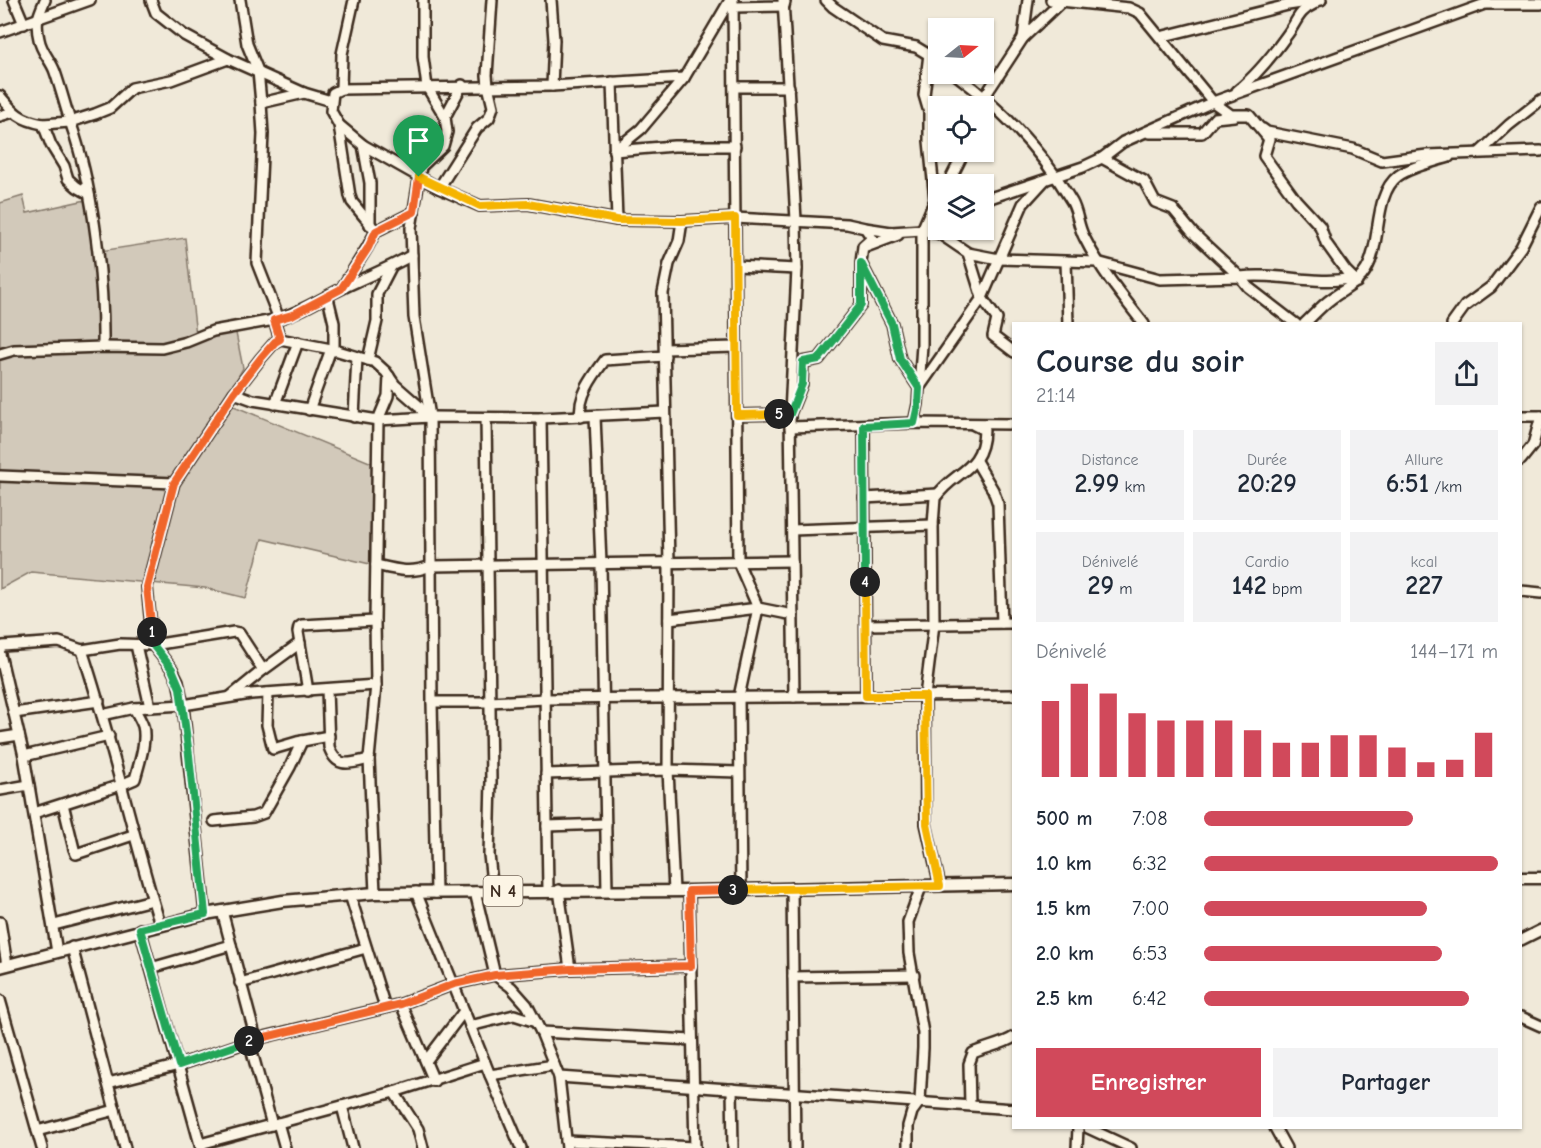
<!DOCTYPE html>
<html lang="fr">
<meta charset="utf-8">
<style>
:root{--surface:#fff;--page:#f2f2f3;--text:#1f2937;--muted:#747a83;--accent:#d1495b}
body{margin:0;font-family:"Comic Neue",sans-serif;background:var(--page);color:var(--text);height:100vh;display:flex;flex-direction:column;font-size:22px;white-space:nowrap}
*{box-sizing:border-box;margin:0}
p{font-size:20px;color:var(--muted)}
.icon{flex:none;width:33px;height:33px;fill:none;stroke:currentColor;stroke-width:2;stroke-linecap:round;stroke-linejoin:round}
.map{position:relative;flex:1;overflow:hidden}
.sheet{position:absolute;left:1012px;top:322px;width:510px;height:807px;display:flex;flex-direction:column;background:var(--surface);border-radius:0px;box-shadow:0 2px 4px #0004}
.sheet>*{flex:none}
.needle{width:39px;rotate:72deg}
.tools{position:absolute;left:928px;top:18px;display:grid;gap:12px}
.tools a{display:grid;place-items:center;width:66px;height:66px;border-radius:0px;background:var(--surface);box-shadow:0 2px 4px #0004;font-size:30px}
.pin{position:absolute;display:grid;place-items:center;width:51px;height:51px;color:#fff;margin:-62px -26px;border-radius:50% 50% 50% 0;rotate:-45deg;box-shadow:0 0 6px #0007}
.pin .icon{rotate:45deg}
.km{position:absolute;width:30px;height:30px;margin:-15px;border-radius:50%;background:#222;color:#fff;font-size:16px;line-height:30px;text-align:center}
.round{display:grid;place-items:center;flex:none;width:63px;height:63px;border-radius:0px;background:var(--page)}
.summary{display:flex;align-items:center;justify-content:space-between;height:102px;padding:0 24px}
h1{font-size:33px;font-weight:700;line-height:45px}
.metrics{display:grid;grid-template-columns:repeat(3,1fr);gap:9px;height:102px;padding:6px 24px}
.metrics div{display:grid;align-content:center;border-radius:0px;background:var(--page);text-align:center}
.metrics b{font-size:26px;font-weight:700}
.metrics small{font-size:16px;font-weight:400}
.metrics p{font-size:16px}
.chart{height:168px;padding:12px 24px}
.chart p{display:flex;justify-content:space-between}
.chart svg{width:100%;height:108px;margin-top:6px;stroke:var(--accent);stroke-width:6}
.action{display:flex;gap:12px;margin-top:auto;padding:12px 24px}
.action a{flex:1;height:69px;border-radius:0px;background:var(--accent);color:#fff;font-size:24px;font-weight:700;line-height:69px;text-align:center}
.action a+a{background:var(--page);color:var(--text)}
ul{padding:0 24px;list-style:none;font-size:20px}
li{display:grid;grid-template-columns:96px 72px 1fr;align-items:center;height:45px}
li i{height:15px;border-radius:8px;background:var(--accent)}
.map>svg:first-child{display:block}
.green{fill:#d2c9ba;stroke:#867a6c;stroke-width:1.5}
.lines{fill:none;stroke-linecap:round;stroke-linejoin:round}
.minor-casing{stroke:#3b2a1e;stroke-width:14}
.major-casing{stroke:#3b2a1e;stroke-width:15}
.minor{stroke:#fcf5e5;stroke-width:9}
.major{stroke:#fcf5e5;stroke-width:10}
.split-1-casing{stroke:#fff;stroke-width:12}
.split-2-casing{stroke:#fff;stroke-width:12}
.split-3-casing{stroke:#fff;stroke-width:12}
.split-4-casing{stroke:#fff;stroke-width:12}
.split-5-casing{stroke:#fff;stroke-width:12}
.split-6-casing{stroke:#fff;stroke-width:12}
.split-1{stroke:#f0652b;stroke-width:8}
.split-2{stroke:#22a559;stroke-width:8}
.split-3{stroke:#f0652b;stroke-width:8}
.split-4{stroke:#f5b400;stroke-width:8}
.split-5{stroke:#22a559;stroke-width:8}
.split-6{stroke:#f5b400;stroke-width:8}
.labels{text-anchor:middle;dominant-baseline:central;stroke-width:4.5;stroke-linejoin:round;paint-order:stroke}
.shield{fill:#fcf5e5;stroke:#75675a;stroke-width:1.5}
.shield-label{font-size:18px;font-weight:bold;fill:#3b2a1e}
</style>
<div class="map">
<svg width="1541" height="1148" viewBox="0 0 1541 1148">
<rect width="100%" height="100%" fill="#f0e9d9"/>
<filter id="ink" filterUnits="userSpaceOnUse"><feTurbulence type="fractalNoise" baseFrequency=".0167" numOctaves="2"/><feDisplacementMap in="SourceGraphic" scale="12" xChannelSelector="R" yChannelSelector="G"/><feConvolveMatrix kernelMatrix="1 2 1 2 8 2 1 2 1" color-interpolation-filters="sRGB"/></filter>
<g filter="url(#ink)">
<!-- green -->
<polygon class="green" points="23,196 27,213 86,200 94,252 185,238 196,335 235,328 243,368 224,402 372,463 370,564 262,539 246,598 205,588 31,572 0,589 0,203"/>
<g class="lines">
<defs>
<g id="minor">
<polyline points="14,0 24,24"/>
<path d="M45,0C38,16 35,22 39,39C41,52 51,60 55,72C62,92 67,113 74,133C94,196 104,281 103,347"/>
<polyline points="151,0 156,13 184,35 228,59 304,93 331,101"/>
<polyline points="240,0 247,44 258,71 261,103 263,134 257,263 279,319"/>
<polyline points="423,0 423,57 427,87 445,117 447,132 443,146 421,167 411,228 414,317 430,417 432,702 436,893"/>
<polyline points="551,0 554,40 552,86"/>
<polyline points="733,0 738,562 758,608 739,697 741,890"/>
<polyline points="783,0 796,220 797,269 790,414 794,697"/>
<polyline points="826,0 833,7 883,41 916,47 939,61"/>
<polyline points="1051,0 1129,8 1140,13 1213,102 1231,115 1249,115 1269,139 1264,156 1296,200 1320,226 1326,243 1346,271 1357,282"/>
<polyline points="734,7 784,6 785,2"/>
<polyline points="0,32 90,0"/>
<polyline points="1160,37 1288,5 1321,0"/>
<polyline points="1023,38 1028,0"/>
<path d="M955,74C1002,109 1042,151 1072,202C1078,213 1078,226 1084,237C1100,269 1122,296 1144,324"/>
<polyline points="612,82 617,220"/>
<polyline points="734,87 789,87"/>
<polyline points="341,89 342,54 354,0"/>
<path d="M1237,91C1257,75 1272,56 1287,35C1297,22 1298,11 1314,4"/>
<path d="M0,96C14,113 20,120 43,124L51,145L64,166L68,179L77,187L88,193"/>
<polyline points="261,103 304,93"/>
<polyline points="981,106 985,96 1023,38 1063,0"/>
<polyline points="0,116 13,112"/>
<polyline points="445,117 462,85"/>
<polyline points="43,124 70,122 95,114 110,108 132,88 171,80 228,59"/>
<polyline points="339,125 363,145 439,188 480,206 528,204 617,220 682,221 735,218 847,224 865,228 872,238 863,246 861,263 892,324 900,359 919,388 918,404 914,423"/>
<polyline points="1263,129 1267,132 1353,149 1382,161 1427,155 1541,151"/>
<polyline points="1150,133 1202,133 1215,118 1234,116"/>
<polyline points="363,145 370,183 370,225"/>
<polyline points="614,151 641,129 684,78 730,0"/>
<polyline points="614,151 674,146 735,146"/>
<polyline points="1480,152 1509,125 1541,100"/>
<path d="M1102,158L1144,181L1155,202L1173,209L1192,232L1240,277C1278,272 1315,286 1353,278"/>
<polyline points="948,184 964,152"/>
<polyline points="439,188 477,128 489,118 493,107 488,86 487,75 492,0"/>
<polyline points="984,200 1083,167 1102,158 1123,142 1213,102 1485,4 1541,4"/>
<polyline points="865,228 891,232 922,230 940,234 968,253 999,259 1097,262 1160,279 1240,277 1248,287 1296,324"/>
<polyline points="376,231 352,202 350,196 339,125 331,111 333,93 341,89 552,86 684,78"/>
<polyline points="927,231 939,219"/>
<polyline points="866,247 898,235"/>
<polyline points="968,253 982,298 997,319 993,336 1014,352"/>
<polyline points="1066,261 1068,324"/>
<polyline points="736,266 797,269"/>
<polyline points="342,288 367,248 376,231 414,212"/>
<polyline points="328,298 334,323 334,351"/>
<path d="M1304,324C1313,316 1321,306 1331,299C1344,289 1358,284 1366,270C1382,244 1373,195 1398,176C1412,166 1433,162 1449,157"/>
<polyline points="1452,324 1465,306 1491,287 1521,247 1541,207"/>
<polyline points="280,339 331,349 375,362 386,372 395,385 419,406 426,417"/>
<polyline points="665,349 736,347"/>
<polyline points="0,354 14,350 103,347 162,348 186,342 213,331 274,320"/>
<polyline points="368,360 377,321 377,294 391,267"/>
<polyline points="919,388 922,345 922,230 935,200 929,141 929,112 924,95 929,54"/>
<polyline points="919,388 982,298 1023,204 1044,181"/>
<polyline points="234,393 253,400 378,420 430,417 541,418 665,412"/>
<polyline points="275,404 298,342"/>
<polyline points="309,410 331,349"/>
<polyline points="737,415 790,414 802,384 803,362 819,359 861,305 861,265"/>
<polyline points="595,416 601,564 607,891"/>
<polyline points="1521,416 1541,416"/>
<polyline points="354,417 357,357"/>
<path d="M581,417C577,397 593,376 605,360L665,356"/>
<polyline points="486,418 491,781 489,855 493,892"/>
<polyline points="541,418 548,891"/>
<polyline points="864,426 866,696"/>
<polyline points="790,427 914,423 1014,424"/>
<polyline points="1521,460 1533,445 1541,416"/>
<polyline points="976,461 993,490 998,504 1002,623"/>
<polyline points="0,476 174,483"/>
<polyline points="864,498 938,494"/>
<polyline points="792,530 933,525"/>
<path d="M376,565C397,570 410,574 431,566L792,561"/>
<polyline points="1521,591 1541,593"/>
<polyline points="669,619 758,608 793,615"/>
<polyline points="866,625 1014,623"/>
<polyline points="136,645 150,707"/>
<polyline points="0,649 3,646 59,642 82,650 120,644 153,645 234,632 239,633 263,670 300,643"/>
<path d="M82,650C112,740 132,833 160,924"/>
<polyline points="0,654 24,756 57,952"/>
<path d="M327,689L329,747C337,770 351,763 369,759"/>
<polyline points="308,691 298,632 299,627 302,625 375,621"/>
<polyline points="268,693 267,725 273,749 297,742 329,736"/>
<polyline points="230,697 263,670"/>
<polyline points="432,702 490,702 545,699 1014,695"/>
<polyline points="14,713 99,701"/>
<polyline points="102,715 134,708 183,705 251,694 376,685"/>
<polyline points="0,738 19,735"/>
<polyline points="24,756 109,736"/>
<polyline points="546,774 668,770 739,772"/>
<polyline points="0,790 29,785"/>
<polyline points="63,804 74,849 76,854 133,835"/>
<path d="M34,813L121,785L135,779C139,764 147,742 143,726C141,720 137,714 134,708"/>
<polyline points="214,821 253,817 264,813 290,767 302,741"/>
<polyline points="547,826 606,824"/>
<path d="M940,886L926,824L925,696L934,624L933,525L935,498C954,470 983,472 984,430L974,425"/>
<polyline points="792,888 795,1148"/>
<polyline points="559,890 570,969"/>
<polyline points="674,891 668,770 669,563 663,293 669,264 679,241 682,221"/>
<polyline points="689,891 695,1148"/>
<polyline points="416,892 490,1075 521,1148"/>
<polyline points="475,892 495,975 511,987 527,1005 541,1032 559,1077 567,1148"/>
<polyline points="375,893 369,759 376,685 375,621 378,420 388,396 389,376"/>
<polyline points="350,895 385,1007"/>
<polyline points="222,911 256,1039"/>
<path d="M205,914L183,705L178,681L172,669L153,645L147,587L174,483L234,393L261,358L275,342L280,339L274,320C300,313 320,299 343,288C366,277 389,268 412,255"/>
<polyline points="0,922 7,965"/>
<polyline points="54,925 152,900"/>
<polyline points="140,929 201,1148"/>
<polyline points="1521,940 1541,930"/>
<polyline points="72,947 125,1148"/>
<polyline points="151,968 231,945"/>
<polyline points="793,977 914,975"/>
<polyline points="240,983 366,948"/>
<polyline points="0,1000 42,1148"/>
<polyline points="401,1004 434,1081"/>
<polyline points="1521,1017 1541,1026"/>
<polyline points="470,1026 514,1015 536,1022"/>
<polyline points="541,1032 692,1040"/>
<polyline points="249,1041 272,1125"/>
<polyline points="426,1061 464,1011"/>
<polyline points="490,1075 554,1065"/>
<polyline points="559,1077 1014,1109"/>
<polyline points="108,1083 179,1065 256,1039 401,1004 454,984 495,975 570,969 691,966"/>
<polyline points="732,1089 733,1148"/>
<polyline points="394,1092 418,1129 423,1148"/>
<path d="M970,1105L969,1064L973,1053C986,1047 1004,1044 1014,1037"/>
<polyline points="342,1106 353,1148"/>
<polyline points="278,1123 285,1148"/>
<polyline points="1088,1128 1131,1148"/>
<polyline points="1275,1128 1286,1148"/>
<polyline points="37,1131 115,1110"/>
<polyline points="566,1141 695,1147"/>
<polyline points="200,1144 394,1092 485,1063"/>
<polyline points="908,1148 908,1126 912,1112 920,1101 923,1048 923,1033 909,953 908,922 921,887"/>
<polyline points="1077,1148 1078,1128"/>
</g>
<g id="major">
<polyline points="1521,878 1541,878"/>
<polyline points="0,967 205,914 283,901 375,893 689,891 1014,884"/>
</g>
</defs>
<!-- minor casing -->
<use href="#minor" class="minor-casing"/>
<!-- major casing -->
<use href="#major" class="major-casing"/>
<!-- minor -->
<use href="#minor" class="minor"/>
<!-- major -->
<use href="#major" class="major"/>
</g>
</g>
<g class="lines" filter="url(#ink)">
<defs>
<polyline id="split-1" points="152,632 147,587 174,483 234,393 261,358 275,342 280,339 274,320 292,315 341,289 368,248 376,231 414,212 419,177"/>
<polyline id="split-2" points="152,632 153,645 172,669 180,688 189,755 205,914 140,929 179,1065 249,1041"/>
<polyline id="split-3" points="249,1041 401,1004 454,984 495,975 570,969 691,966 689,891 733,890"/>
<polyline id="split-4" points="733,890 940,886 927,824 925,696 866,696 865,582"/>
<polyline id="split-5" points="779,414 790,414 802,384 803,362 819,359 861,305 861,263 892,324 900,359 919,388 918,405 914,423 864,426 865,582"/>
<polyline id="split-6" points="419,177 480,206 528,204 617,220 682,221 735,218 737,415 779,414"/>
</defs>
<!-- split-1 casing -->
<use href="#split-1" class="split-1-casing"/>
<!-- split-2 casing -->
<use href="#split-2" class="split-2-casing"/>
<!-- split-3 casing -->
<use href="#split-3" class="split-3-casing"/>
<!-- split-4 casing -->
<use href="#split-4" class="split-4-casing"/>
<!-- split-5 casing -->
<use href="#split-5" class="split-5-casing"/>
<!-- split-6 casing -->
<use href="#split-6" class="split-6-casing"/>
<!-- split-1 -->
<use href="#split-1" class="split-1"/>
<!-- split-2 -->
<use href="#split-2" class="split-2"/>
<!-- split-3 -->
<use href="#split-3" class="split-3"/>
<!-- split-4 -->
<use href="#split-4" class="split-4"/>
<!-- split-5 -->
<use href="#split-5" class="split-5"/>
<!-- split-6 -->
<use href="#split-6" class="split-6"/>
</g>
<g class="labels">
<!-- shield labels -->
<rect class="shield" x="483.5" y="876" width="39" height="30" rx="4.5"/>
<g class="shield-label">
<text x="503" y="891">N 4</text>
</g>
</g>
</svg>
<div class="tools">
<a><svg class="needle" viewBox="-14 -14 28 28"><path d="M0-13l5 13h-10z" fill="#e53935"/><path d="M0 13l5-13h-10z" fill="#747a83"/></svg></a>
<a><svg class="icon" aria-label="locate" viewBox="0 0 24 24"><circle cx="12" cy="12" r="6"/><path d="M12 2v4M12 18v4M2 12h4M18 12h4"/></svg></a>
<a><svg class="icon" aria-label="layers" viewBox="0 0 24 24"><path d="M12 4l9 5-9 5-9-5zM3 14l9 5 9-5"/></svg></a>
</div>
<div class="pin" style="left:419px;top:177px;background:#1e9e55"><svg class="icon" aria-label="arrive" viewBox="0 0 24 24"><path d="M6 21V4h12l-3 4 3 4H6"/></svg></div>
<b class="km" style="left:152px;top:632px">1</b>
<b class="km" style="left:249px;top:1041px">2</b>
<b class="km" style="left:733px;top:890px">3</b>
<b class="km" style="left:865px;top:582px">4</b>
<b class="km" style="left:779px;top:414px">5</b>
<section class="sheet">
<div class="summary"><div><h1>Course du soir</h1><p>21:14</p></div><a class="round"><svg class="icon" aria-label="share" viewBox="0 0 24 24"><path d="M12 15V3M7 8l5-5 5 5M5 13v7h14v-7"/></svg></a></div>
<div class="metrics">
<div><p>Distance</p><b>2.99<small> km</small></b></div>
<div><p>Durée</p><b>20:29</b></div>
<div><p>Allure</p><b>6:51<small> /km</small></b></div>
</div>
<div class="metrics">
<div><p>Dénivelé</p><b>29<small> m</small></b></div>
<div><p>Cardio</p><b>142<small> bpm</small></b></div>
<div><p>kcal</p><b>227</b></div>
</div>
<div class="chart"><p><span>Dénivelé</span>144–171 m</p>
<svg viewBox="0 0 160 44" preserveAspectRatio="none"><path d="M5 44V13M15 44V6M25 44V10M35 44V18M45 44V21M55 44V21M65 44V21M75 44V25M85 44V30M95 44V30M105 44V27M115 44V27M125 44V32M135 44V38M145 44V37M155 44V26"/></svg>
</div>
<ul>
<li><b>500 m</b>7:08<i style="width:71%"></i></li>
<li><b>1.0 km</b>6:32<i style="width:100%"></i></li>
<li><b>1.5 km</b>7:00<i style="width:76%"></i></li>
<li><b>2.0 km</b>6:53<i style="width:81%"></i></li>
<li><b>2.5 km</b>6:42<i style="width:90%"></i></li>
</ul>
<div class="action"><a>Enregistrer</a><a>Partager</a></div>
</section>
</div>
